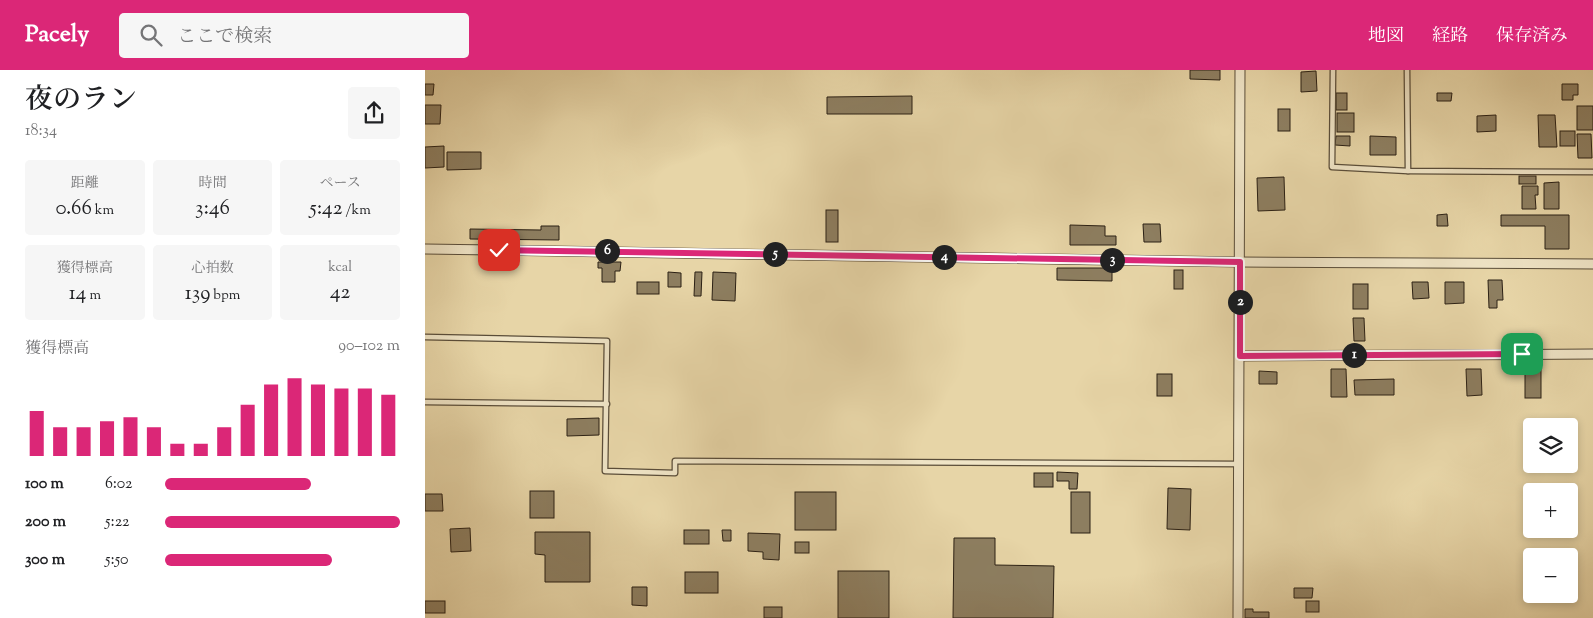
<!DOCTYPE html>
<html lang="ja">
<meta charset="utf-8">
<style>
:root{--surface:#fff;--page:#f6f6f6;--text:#202124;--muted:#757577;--accent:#db2777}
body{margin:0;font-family:"Sorts Mill Goudy","Noto Serif JP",serif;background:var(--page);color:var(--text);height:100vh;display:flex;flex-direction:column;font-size:19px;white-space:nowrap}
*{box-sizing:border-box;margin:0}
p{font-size:16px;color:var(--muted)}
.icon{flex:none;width:28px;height:28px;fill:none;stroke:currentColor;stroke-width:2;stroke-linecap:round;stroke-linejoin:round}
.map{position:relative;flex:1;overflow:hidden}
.panel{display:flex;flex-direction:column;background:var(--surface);width:425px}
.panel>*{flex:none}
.tools{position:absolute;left:1098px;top:348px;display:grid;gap:10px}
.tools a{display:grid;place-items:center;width:55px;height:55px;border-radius:5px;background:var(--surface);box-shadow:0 2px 8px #0003;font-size:25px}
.pin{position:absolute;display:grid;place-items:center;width:42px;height:42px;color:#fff;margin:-21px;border-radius:10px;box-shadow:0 2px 8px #0006}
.km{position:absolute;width:25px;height:25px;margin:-12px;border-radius:50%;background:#222;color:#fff;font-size:14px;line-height:25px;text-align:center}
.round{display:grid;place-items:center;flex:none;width:52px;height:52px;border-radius:5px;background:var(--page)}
.head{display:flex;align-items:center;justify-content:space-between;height:85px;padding:0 25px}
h1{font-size:28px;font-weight:600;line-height:38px}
.figures{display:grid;grid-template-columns:repeat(3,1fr);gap:8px;height:85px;padding:5px 25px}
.figures div{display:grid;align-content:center;border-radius:5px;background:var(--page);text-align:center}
.figures b{font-size:21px;font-weight:600}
.figures small{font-size:14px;font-weight:400}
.figures p{font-size:14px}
.chart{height:140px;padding:10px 25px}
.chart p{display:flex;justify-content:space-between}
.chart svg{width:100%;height:90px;margin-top:5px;stroke:var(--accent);stroke-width:6}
ul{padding:0 25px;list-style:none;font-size:16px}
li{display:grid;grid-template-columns:80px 60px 1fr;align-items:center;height:38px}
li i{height:12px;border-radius:6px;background:var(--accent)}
header{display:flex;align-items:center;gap:30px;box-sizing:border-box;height:70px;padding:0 25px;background:var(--accent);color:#fff}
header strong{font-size:24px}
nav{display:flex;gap:28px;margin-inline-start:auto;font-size:18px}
.search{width:350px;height:45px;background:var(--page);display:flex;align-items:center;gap:12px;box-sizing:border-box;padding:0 18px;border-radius:5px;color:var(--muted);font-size:19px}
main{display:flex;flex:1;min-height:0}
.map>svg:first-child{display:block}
.building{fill:#8d7e60;stroke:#2b2014}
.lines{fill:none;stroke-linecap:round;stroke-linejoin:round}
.lane-casing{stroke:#5a4d39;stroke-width:7}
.street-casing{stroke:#5a4d39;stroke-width:11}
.lane{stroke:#efe4c6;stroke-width:4.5}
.street{stroke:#efe4c6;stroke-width:9}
.route-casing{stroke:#fff;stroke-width:10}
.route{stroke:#db2777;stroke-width:6}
</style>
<header>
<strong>Pacely</strong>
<div class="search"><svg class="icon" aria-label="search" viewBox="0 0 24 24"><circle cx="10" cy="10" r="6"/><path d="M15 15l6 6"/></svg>ここで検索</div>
<nav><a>地図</a><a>経路</a><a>保存済み</a></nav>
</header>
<main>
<section class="panel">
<div class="head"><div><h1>夜のラン</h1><p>18:34</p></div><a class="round"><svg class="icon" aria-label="share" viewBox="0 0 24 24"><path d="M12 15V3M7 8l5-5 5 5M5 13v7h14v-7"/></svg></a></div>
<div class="figures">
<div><p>距離</p><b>0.66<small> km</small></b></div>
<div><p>時間</p><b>3:46</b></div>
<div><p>ペース</p><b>5:42<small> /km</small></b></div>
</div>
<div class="figures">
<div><p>獲得標高</p><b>14<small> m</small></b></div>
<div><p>心拍数</p><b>139<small> bpm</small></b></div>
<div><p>kcal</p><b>42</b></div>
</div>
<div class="chart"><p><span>獲得標高</span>90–102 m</p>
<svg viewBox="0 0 160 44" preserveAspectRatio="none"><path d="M5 44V22M15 44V30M25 44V30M35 44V27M45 44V25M55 44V30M65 44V38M75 44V38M85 44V30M95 44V19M105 44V9M115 44V6M125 44V9M135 44V11M145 44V11M155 44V14"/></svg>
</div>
<ul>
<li><b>100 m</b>6:02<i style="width:62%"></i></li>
<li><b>200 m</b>5:22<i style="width:100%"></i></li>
<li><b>300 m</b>5:50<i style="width:71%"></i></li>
</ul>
</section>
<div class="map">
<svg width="1168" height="548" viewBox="0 0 1168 548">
<rect width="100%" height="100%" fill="#e7d5a7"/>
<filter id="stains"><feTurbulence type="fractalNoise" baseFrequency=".004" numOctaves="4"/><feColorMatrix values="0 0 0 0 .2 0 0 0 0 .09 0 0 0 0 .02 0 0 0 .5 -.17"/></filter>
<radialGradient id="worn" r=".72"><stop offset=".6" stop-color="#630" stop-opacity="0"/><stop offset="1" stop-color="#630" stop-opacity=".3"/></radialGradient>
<!-- building -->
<g class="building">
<polygon points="765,0 795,0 795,10 765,9"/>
<polygon points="891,1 892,21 876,22 876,2"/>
<polygon points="0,14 9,14 8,25 0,25"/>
<polygon points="1137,14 1153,14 1153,25 1148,25 1148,30 1137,30"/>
<rect x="911" y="23" width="11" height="17"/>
<polygon points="1012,23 1027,23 1026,31 1012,31"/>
<polygon points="487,26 487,44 402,44 402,27"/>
<polygon points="0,35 16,35 15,54 0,54"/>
<rect x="1152" y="36" width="16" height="24"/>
<rect x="853" y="39" width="12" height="22"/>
<rect x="912" y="43" width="17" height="19"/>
<polygon points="1071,45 1071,61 1052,62 1052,46"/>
<polygon points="1113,45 1130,45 1132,77 1114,77"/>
<rect x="1135" y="61" width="15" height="15"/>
<polygon points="1152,64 1166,64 1167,88 1153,88"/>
<polygon points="911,66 925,66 925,76 910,75"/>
<polygon points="945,66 971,67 971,85 945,85"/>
<polygon points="19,76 19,97 0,98 0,77"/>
<polygon points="22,82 56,82 56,99 22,100"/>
<rect x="1094" y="106" width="17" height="8"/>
<polygon points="859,107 860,140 833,141 832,108"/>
<polygon points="1134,112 1134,139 1119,139 1119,113"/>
<polygon points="1097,116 1113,116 1113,125 1110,125 1111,139 1097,139"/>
<rect x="401" y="140" width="12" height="32"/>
<polygon points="1022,144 1023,156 1012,156 1012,145"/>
<polygon points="1076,145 1144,145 1144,179 1120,179 1120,156 1076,156"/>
<polygon points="718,154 735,154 736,172 719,172"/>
<polygon points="645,155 680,156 680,166 691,166 691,175 645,175"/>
<polygon points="116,156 134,156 134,170 45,169 45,159 116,160"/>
<polygon points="173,192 196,192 195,201 190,201 190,212 177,212 177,198 173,198"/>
<polygon points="632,198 687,198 687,211 632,210"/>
<rect x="749" y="200" width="9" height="19"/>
<polygon points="243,202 256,203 256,217 243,217"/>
<polygon points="270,202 277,202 276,226 269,226"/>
<polygon points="288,202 311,203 310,231 287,230"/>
<polygon points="1063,210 1077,210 1078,230 1072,230 1072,238 1064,238"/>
<rect x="212" y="212" width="22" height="12"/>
<polygon points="987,212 1003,212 1004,228 988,229"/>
<polygon points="1020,212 1039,212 1039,233 1020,234"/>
<rect x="928" y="214" width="15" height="25"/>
<polygon points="928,248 939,248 940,271 929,271"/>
<rect x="1100" y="295" width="16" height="33"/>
<polygon points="906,299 921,299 922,327 906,327"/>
<polygon points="1041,299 1056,299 1057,325 1042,326"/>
<polygon points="834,301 852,302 852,314 834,314"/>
<rect x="732" y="304" width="15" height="22"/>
<polygon points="969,309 969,325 930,325 929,310"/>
<polygon points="174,348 174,365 142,366 142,349"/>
<polygon points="632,402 653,403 652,419 644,419 644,411 632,411"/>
<rect x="609" y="403" width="19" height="14"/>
<polygon points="743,418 766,419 765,460 742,459"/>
<rect x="105" y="421" width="24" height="27"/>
<rect x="370" y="422" width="41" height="38"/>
<rect x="646" y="422" width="19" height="41"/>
<polygon points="0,424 17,424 18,441 0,441"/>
<polygon points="45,458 46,481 26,482 25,459"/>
<rect x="259" y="460" width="25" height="14"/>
<polygon points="297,460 306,460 306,471 298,471"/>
<polygon points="110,462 165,462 165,512 120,512 120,485 110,484"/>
<polygon points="323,463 355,464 354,490 338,489 338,482 323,481"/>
<polygon points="529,468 570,468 570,495 629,496 628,548 528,548"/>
<rect x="370" y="472" width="14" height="11"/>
<rect x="413" y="501" width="51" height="47"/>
<rect x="260" y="502" width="33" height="21"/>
<polygon points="207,517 222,517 222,536 207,535"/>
<polygon points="869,518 888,518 887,528 869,528"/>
<rect x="0" y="531" width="20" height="12"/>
<rect x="881" y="531" width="13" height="11"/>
<rect x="339" y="537" width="18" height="11"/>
<polygon points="820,539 828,539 828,542 844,542 844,548 820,548"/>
</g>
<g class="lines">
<defs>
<g id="lane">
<polyline points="908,0 907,97 983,101 1168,102"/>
<polyline points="982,0 983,101"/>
<polyline points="0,267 182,271 180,401 250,403 250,391 814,394"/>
<polyline points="0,332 182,334"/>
</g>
<g id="street">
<polyline points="0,179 815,192 1168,194"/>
<polyline points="815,286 1168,284"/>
<polyline points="813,548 815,0"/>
</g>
</defs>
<!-- lane casing -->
<use href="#lane" class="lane-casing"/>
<!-- street casing -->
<use href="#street" class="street-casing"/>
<!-- lane -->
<use href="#lane" class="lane"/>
<!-- street -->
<use href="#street" class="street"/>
</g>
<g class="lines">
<defs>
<polyline id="route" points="74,180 815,192 815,286 1097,284"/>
</defs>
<!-- route casing -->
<use href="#route" class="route-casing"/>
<!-- route -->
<use href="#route" class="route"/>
</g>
<rect width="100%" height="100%" filter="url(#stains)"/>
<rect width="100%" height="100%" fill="url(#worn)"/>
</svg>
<div class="tools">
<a><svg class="icon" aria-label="layers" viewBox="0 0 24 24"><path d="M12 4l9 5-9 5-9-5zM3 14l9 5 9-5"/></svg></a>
<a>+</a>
<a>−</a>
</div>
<div class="pin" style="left:1097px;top:284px;background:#1e9e55"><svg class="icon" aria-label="arrive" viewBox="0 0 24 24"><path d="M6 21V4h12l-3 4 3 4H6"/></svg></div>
<div class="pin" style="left:74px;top:180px;background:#d93025"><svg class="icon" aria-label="check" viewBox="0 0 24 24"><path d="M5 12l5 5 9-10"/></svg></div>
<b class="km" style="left:929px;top:285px">1</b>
<b class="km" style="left:815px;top:232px">2</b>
<b class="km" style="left:687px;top:190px">3</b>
<b class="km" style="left:519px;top:187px">4</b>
<b class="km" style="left:350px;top:184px">5</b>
<b class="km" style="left:182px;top:181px">6</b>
</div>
</main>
